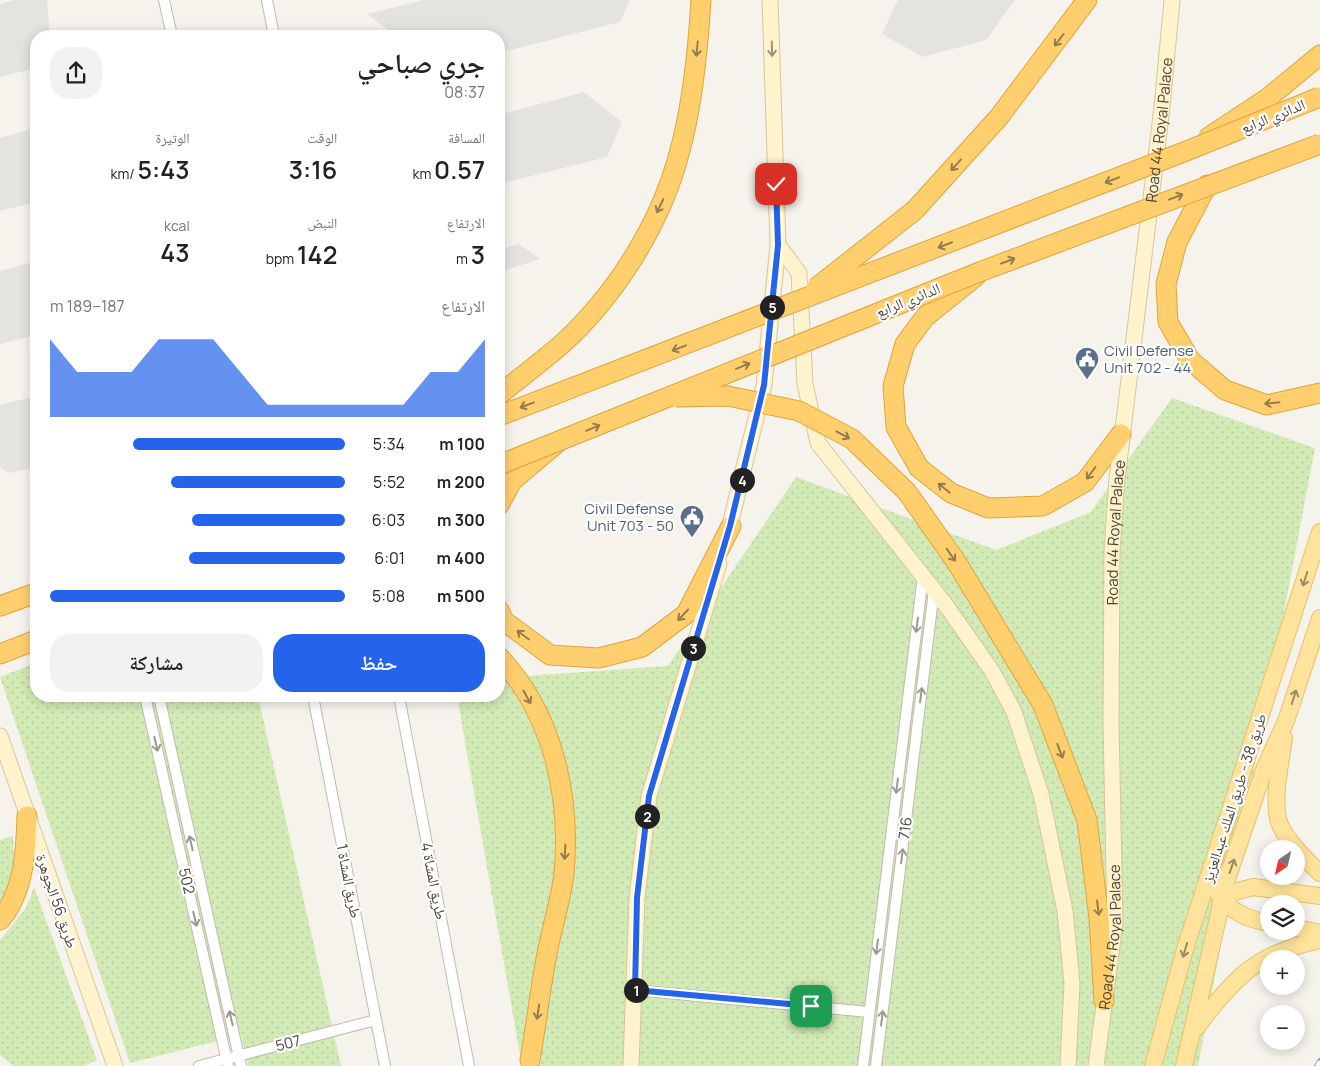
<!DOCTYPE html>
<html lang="ar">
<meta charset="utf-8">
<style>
:root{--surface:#fff;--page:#f2f2f2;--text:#222;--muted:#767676;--accent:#2563eb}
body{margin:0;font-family:Manrope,"Noto Naskh Arabic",sans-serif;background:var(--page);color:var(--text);direction:rtl;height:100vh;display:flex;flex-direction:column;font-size:19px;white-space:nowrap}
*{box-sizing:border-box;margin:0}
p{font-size:16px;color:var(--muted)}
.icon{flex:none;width:28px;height:28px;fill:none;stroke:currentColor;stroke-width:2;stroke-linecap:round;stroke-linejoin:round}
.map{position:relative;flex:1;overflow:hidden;direction:ltr}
.drawer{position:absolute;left:30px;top:30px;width:475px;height:672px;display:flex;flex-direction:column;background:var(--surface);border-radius:20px;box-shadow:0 2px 12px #0003;direction:rtl}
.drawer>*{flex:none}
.needle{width:32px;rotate:214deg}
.tools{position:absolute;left:1260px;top:840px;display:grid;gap:10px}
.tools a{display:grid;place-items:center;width:45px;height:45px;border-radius:50%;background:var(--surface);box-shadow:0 2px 12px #0003;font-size:25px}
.pin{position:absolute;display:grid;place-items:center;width:42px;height:42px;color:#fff;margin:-21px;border-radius:10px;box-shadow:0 2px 8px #0006}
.km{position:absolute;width:25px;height:25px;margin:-12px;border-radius:50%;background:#222;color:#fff;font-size:14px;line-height:25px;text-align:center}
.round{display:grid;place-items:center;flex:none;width:52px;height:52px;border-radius:20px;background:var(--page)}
.head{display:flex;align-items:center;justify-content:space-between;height:85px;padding:0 20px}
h1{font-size:28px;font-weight:600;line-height:38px}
.stats{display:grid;grid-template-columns:repeat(3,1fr);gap:8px;height:85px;padding:5px 20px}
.stats div{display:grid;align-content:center}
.stats b{font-size:25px;font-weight:600}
.stats small{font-size:14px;font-weight:400}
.stats p{font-size:14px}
.chart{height:140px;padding:10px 20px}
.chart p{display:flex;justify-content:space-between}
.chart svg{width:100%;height:90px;margin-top:5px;fill:var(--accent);opacity:.7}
.action{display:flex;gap:10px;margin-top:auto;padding:10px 20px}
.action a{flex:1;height:58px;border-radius:20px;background:var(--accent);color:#fff;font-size:20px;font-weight:600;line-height:58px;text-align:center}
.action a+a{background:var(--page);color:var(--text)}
ul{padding:0 20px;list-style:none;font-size:16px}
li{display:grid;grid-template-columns:80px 60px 1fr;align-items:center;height:38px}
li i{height:12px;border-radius:6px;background:var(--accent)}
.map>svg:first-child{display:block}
.grass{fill:url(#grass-dots)}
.parking{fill:#e5e3e0}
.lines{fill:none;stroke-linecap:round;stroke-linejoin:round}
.street-casing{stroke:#c2bbae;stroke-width:12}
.secondary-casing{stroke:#d6c79b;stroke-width:17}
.primary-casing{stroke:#e6c16a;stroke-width:18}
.highway-casing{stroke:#e0a43c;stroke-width:21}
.street{stroke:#fff;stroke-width:10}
.secondary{stroke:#fff3cd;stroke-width:15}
.primary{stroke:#ffe39c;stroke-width:16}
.highway{stroke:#ffcf6e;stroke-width:19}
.rail-casing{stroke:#9a9a9a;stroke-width:5.5}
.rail{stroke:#fff;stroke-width:4;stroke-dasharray:11;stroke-linecap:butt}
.highway-bridge-casing{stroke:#e0a43c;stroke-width:21;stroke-linecap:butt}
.highway-bridge{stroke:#ffcf6e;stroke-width:19}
.oneway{stroke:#937c4e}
.oneway2{stroke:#9c937c}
.oneway3{stroke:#9c8c66}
.oneway4{stroke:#9c9892}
.route-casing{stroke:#fff;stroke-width:10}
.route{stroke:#2563eb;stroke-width:6}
.labels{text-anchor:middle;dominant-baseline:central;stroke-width:4.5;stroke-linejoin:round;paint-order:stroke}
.street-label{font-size:15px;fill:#4b4439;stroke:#fff}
.service-label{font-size:15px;fill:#4e5e75;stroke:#fff;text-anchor:start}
</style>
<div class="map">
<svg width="1320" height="1066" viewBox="0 0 1320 1066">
<defs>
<pattern id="grass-dots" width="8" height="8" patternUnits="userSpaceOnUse" patternTransform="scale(1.25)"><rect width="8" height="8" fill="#d2eab5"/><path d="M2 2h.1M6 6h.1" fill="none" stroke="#b6ca9c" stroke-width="1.8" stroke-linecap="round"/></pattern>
</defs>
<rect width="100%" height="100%" fill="#f6f3ec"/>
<!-- grass -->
<g class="grass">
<polygon points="1172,398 1315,448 1198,1066 522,1066 457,696 499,696 499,678 668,666 796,477 996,550 1091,512"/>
<polygon points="36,663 36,696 258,696 341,1066 248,1066 241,1035 130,1063 0,677"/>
<path d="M13,836C15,860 14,882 0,903V840Z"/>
<polygon points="34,887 97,1060 84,1066 13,1066 0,1055 0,940 26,908"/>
</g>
<!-- parking -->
<g class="parking">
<polygon points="15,0 47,0 50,36 36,36 36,68 0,77 0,4"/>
<polygon points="424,0 630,0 620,22 499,53 499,36 396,36 367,14"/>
<polygon points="898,0 1015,0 986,40 923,57 882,34"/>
<polygon points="584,92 622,122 607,157 499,184 499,115"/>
<polygon points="36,128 36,202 0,211 0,138"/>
<polygon points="519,244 540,259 499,272 499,250"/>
<polygon points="36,261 36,335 0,344 0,271"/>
<polygon points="36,396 36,467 9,473 0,467 0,405"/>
</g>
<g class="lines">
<defs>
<g id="street">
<polyline points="164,0 172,36"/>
<polyline points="267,0 274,36"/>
<polyline points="145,696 228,1066"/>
<polyline points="159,696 241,1066"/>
<polyline points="313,696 385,1066"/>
<polyline points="399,696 469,1066"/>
<polyline points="635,990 869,1012"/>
<polyline points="199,1066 376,1020"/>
<polyline points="863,1066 923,576"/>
<polyline points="876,1066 934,590"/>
</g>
<g id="secondary">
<polyline points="778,245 799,273 805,384 818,443 945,604 992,671 1014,712 1041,794 1065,911 1072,983 1068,1066"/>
<polyline points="727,537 764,385 778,245 770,0"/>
<polyline points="0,736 115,1066"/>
<polyline points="631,1066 637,898 649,796 719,564"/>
<path id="s1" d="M1096,1066L1115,923L1111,722L1112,550L1117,479L1162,107L1172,0"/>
</g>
<g id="primary">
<path d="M1284,738C1281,761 1272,800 1279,822C1284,838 1308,862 1320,873"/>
<path d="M1218,893C1230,912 1247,919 1269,923"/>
<polyline points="1220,903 1234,892 1253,887 1320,896"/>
<polyline points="1296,928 1320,933"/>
<path d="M1196,1028C1236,977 1254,954 1320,940"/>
<polyline points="1153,1066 1185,949 1320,532"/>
<polyline points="1184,1066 1227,879 1265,767 1286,721 1320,618"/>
</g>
<g id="highway">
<polyline points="1209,137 1268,98 1320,55"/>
<polyline points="1207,185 1177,242 1166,284 1168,322 1190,360 1225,390 1267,405 1320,393"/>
<polyline points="915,210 999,117 1087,0"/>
<polyline points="976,276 925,317 905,344 893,386 896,427 919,468 951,493 988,508 1043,506 1085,482 1121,434"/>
<path d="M499,395C520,378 541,362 561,345C616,295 660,225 679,154C693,104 698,51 701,0"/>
<polyline points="499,505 512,481 557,443"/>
<polyline points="0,606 36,593"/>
<polyline points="499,610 504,621 550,655 599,658 642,647 686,614 731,526"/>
<polyline points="0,654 36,640"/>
<path d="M499,657C553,714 571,796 564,873C561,901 551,930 546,959C540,992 536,1026 530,1060"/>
<polyline points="1043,705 1087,820 1099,918 1104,1001"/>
<path d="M0,920C24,892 26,851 27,816"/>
</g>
</defs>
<!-- street casing -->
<use href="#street" class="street-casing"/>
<!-- secondary casing -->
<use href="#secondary" class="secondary-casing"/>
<!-- primary casing -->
<use href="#primary" class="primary-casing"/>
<!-- highway casing -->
<use href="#highway" class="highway-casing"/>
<!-- street -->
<use href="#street" class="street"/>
<!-- secondary -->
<use href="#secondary" class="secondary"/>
<!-- primary -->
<use href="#primary" class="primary"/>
<!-- highway -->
<use href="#highway" class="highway"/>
<defs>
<polyline id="rail" points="1317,1066 1320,1061"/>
</defs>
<!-- rail casing -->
<use href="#rail" class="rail-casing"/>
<!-- rail -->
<use href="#rail" class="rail"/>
<defs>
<g id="highway-bridge">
<polyline points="816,288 915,210"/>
<polyline points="676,397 728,396 799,411 852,439 907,492 957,563 1043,705"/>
<polyline points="499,416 1189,150 1320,97"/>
<polyline points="499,465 982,271 1320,144"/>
</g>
</defs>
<!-- highway-bridge casing -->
<use href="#highway-bridge" class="highway-bridge-casing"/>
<!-- highway-bridge -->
<use href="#highway-bridge" class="highway-bridge"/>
</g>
<!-- one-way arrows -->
<defs><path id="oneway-shaft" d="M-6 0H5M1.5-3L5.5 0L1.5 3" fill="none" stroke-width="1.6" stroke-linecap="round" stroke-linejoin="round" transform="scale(1.25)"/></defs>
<g class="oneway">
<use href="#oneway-shaft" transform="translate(1059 40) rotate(127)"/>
<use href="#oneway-shaft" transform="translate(697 49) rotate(96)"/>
<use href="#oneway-shaft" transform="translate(956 165) rotate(132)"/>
<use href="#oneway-shaft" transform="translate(1112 180) rotate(159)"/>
<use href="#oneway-shaft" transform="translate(1176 197) rotate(-21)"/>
<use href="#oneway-shaft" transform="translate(660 206) rotate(116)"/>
<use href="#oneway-shaft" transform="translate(945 245) rotate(159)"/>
<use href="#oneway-shaft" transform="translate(1008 261) rotate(-21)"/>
<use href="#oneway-shaft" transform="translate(679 348) rotate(159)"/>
<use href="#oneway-shaft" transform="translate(743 366) rotate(-22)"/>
<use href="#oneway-shaft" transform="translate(1272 403) rotate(174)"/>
<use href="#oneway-shaft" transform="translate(527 405) rotate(159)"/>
<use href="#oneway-shaft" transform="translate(593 428) rotate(-23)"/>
<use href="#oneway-shaft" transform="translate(843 435) rotate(28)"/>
<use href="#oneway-shaft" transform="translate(1091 473) rotate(127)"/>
<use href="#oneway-shaft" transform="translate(944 488) rotate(-141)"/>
<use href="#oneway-shaft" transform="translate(951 555) rotate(55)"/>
<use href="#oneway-shaft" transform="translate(683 615) rotate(133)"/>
<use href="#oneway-shaft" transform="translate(523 635) rotate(-143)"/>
<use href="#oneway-shaft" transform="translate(527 697) rotate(61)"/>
<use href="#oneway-shaft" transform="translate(1060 751) rotate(69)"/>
<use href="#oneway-shaft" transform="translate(565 852) rotate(93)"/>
<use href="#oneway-shaft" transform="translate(1098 908) rotate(83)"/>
<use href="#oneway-shaft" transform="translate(538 1012) rotate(99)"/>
</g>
<use class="oneway2" href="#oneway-shaft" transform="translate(772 49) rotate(88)"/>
<g class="oneway3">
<use href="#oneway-shaft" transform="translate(1305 579) rotate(108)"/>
<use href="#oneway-shaft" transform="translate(1294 697) rotate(-72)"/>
<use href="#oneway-shaft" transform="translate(1232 866) rotate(-71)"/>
<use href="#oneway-shaft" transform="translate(1185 950) rotate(107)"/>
</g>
<g class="oneway4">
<use href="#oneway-shaft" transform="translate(917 625) rotate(97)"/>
<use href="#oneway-shaft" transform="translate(921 695) rotate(-83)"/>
<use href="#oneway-shaft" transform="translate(156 744) rotate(77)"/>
<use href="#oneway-shaft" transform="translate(897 786) rotate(97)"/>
<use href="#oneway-shaft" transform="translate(191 843) rotate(-103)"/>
<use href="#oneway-shaft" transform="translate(902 856) rotate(-83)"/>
<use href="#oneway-shaft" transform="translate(195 919) rotate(77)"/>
<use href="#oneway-shaft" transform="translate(877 947) rotate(97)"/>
<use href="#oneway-shaft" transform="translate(231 1018) rotate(-103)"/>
<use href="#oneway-shaft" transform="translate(882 1018) rotate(-83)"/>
</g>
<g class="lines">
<defs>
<polyline id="route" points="776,184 778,245 764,385 730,526 649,796 637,898 635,990 811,1006"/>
</defs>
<!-- route casing -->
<use href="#route" class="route-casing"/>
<!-- route -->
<use href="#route" class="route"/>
</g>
<!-- icons -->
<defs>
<symbol id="civic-pin" viewBox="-11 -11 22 30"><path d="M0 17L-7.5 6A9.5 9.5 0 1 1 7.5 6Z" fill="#5c6f8a" stroke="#fff"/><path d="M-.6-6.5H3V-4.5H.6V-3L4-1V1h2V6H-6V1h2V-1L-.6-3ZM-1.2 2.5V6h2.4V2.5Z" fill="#fff"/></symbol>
</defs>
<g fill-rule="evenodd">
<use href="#civic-pin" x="1073" y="345" width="28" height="38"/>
<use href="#civic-pin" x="678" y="503" width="28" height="38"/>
</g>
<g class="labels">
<!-- street labels -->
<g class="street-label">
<text transform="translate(1273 116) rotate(-22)">الدائري الرابع</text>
<text stroke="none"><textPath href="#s1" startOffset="940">Road 44 Royal Palace</textPath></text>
<text transform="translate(908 300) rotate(-22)">الدائري الرابع</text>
<text stroke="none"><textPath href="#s1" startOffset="535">Road 44 Royal Palace</textPath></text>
<text transform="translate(1234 798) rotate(-72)">طريق 38 - طريق الملك عبدالعزيز</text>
<text transform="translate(905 828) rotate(-83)">716</text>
<text transform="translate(187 881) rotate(77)">502</text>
<text transform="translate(349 881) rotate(79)">طريق المشاة 1</text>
<text transform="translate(434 881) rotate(79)">طريق المشاة 4</text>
<text transform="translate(57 901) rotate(71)">طريق 56 الجوهرة</text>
<text stroke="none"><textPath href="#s1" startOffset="130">Road 44 Royal Palace</textPath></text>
<text transform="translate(288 1043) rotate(-15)">507</text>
</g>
<!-- service labels -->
<g class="service-label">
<text x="1104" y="350">Civil Defense<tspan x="1104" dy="17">Unit 702 - 44</tspan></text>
<text x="674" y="508" text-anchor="end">Civil Defense<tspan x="674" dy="17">Unit 703 - 50</tspan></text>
</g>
</g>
</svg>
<div class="tools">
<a><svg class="needle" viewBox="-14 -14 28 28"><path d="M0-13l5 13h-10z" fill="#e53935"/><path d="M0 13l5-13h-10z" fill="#767676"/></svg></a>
<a><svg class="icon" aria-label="layers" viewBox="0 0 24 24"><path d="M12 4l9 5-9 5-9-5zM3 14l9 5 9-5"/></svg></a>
<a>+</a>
<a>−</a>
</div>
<div class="pin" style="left:811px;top:1006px;background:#1e9e55"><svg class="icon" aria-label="arrive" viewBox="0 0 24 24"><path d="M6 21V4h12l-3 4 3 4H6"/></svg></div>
<div class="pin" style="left:776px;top:184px;background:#d93025"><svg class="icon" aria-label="check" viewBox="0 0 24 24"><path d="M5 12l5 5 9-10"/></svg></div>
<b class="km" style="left:636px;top:990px">1</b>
<b class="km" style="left:647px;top:816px">2</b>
<b class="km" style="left:693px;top:648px">3</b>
<b class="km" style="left:742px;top:480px">4</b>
<b class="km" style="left:772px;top:307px">5</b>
<section class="drawer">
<div class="head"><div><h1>جري صباحي</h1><p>08:37</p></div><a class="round"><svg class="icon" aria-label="share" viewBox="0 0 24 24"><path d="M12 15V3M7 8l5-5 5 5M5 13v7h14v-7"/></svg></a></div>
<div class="stats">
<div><p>المسافة</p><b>0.57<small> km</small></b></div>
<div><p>الوقت</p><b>3:16</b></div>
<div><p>الوتيرة</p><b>5:43<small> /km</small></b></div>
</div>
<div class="stats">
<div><p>الارتفاع</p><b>3<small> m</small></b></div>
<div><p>النبض</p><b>142<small> bpm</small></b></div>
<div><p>kcal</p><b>43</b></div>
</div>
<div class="chart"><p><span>الارتفاع</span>187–189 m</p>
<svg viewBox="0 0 160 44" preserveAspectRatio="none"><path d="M0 44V6L10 22L20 22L30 22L40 6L50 6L60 6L70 22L80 38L90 38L100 38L110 38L120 38L130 38L140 22L150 22L160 6V44z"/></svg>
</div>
<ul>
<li><b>100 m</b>5:34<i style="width:72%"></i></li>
<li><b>200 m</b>5:52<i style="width:59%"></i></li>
<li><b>300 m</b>6:03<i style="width:52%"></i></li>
<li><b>400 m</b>6:01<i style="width:53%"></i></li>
<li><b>500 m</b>5:08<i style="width:100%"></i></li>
</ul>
<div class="action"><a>حفظ</a><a>مشاركة</a></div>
</section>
</div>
